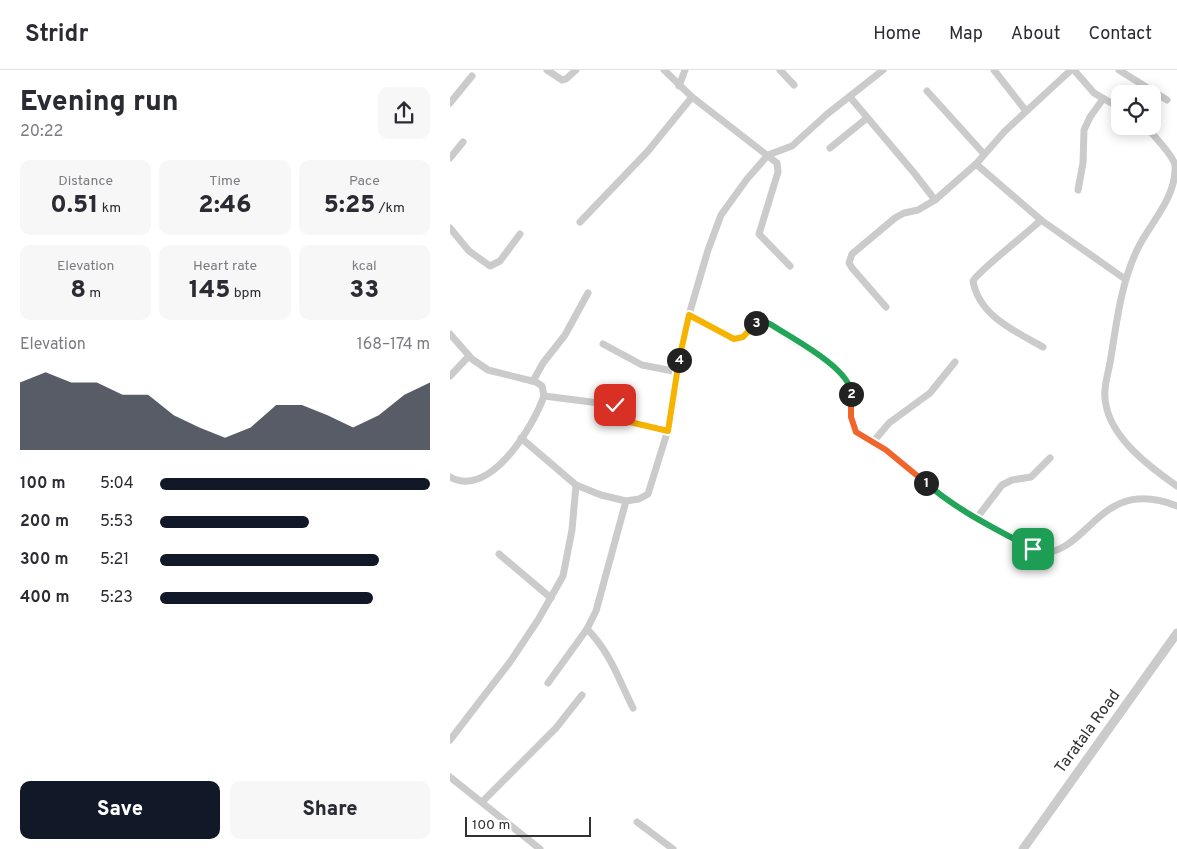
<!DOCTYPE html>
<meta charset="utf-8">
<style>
:root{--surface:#fff;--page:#f7f7f7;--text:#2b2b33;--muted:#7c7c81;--line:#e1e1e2;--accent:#111827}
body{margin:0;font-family:Overpass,sans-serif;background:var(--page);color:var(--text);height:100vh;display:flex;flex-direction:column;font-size:19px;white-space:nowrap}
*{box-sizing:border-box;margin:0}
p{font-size:16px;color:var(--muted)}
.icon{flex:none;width:28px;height:28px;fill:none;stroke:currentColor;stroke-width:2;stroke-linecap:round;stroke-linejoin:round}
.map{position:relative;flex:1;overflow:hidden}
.sheet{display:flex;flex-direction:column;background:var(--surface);width:450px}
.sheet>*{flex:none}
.tools{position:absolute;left:661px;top:15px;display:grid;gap:10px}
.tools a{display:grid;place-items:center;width:50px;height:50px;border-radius:10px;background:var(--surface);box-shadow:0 2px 12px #0003;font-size:25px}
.scale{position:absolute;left:15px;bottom:12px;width:126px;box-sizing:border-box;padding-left:5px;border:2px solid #313131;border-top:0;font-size:14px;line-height:18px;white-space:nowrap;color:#313131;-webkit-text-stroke:4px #fff;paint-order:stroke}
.pin{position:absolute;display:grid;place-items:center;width:42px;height:42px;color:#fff;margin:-21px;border-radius:10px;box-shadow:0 2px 8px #0006}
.km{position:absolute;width:25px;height:25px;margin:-12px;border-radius:50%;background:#222;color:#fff;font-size:14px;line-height:25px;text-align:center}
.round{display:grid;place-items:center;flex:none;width:52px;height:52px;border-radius:10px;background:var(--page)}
.headline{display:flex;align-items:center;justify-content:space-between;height:85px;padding:0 20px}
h1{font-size:28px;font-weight:800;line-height:38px}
.metrics{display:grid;grid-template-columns:repeat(3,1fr);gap:8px;height:85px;padding:5px 20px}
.metrics div{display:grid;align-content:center;border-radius:10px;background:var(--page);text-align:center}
.metrics b{font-size:25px;font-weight:800}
.metrics small{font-size:14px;font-weight:400}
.metrics p{font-size:14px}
.chart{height:140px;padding:10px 20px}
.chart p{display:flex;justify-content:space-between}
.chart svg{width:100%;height:90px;margin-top:5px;fill:var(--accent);opacity:.7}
.button{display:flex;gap:10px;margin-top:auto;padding:10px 20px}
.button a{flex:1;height:58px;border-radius:10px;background:var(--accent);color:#fff;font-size:20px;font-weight:800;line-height:58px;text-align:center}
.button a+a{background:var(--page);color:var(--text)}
ul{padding:0 20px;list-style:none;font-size:16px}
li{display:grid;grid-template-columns:80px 60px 1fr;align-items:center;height:38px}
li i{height:12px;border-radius:6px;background:var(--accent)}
header{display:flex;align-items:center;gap:30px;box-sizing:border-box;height:70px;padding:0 25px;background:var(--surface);border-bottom:1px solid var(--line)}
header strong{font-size:24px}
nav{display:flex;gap:28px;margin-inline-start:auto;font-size:18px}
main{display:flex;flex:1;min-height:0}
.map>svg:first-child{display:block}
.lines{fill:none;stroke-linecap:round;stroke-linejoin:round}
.minor{stroke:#cbcbcb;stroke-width:7}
.tertiary{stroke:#cbcbcb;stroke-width:9}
.split-1-casing{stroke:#fff;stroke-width:10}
.split-2-casing{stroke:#fff;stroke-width:10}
.split-3-casing{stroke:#fff;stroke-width:10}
.split-4-casing{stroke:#fff;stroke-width:10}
.split-5-casing{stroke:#fff;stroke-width:10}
.split-1{stroke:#22a559;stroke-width:6}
.split-2{stroke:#f0652b;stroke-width:6}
.split-3{stroke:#22a559;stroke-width:6}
.split-4{stroke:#f5b400;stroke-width:6}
.split-5{stroke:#f5b400;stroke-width:6}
.labels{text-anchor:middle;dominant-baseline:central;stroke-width:5;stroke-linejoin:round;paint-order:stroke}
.street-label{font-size:16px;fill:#313131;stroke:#fff}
</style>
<header>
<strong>Stridr</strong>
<nav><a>Home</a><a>Map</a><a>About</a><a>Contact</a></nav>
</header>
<main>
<section class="sheet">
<div class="headline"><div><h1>Evening run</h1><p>20:22</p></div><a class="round"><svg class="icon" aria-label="share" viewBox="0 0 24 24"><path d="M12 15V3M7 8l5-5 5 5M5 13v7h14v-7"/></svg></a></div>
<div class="metrics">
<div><p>Distance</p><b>0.51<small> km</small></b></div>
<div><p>Time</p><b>2:46</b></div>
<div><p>Pace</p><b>5:25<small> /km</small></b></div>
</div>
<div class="metrics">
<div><p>Elevation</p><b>8<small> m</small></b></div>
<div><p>Heart rate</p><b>145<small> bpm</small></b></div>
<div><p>kcal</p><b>33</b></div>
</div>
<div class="chart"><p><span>Elevation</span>168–174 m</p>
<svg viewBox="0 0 160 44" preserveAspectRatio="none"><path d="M0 44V11L10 6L20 11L30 11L40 17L50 17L60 27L70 33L80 38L90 33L100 22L110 22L120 27L130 33L140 27L150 17L160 11V44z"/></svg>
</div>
<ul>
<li><b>100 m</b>5:04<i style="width:100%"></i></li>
<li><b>200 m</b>5:53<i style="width:55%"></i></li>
<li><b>300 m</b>5:21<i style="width:81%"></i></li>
<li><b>400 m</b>5:23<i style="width:79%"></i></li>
</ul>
<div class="button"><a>Save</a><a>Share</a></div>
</section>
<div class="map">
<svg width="727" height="779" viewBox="0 0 727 779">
<rect width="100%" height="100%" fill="#fff"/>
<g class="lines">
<!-- minor -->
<g class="minor">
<polyline points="97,0 112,10 116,9 126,0"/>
<polyline points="214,0 242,27 327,93 328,102 309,164 340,196"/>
<polyline points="330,0 344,15"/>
<polyline points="544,0 576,41"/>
<polyline points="624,0 644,23 670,38"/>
<polyline points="669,0 717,30"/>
<polyline points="229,16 235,0"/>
<polyline points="477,21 534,84"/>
<polyline points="400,27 465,104 485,130"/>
<polyline points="0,33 22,6"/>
<path d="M695,56C703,64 723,86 725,95C727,128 699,154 687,180C671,214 667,250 661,287C659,302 652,319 656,335C662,369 701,398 727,416"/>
<polyline points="380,78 417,48"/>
<polyline points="0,88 13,72"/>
<polyline points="526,94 591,150 675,209"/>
<polyline points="628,120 633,93 634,60 640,47 653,29"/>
<path d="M591,150C581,160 526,203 523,211C529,246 565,261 593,277"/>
<polyline points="130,152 198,81 242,27"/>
<polyline points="0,158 19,181 40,196 50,191 70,164"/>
<polyline points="436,237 402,198 399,193 402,184 445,148 454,143 468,140 485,130 526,94 555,61 621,0"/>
<path d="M239,245L285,269H290L306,253L313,251L372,288L397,310L401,318V347L407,362L456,396L494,429L532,452L590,483C640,484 648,405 727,436"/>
<path d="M0,264L22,289L38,300L86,312L92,316L94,326C83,357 40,429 0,407"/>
<polyline points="153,274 192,295 228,302"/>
<polyline points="0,306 19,286"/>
<polyline points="83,311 93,293 115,265 138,223"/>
<polyline points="94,326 165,335 164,346 167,349 218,361"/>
<polyline points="71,368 126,415 151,425 176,431 189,429 198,424 221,350 236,255 258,180 271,145 297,109 318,85 342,76 376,45 433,0"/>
<polyline points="423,372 439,353 480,323 505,292"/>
<polyline points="526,449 552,415 562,410 581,407 600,388"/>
<polyline points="49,484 101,528"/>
<path d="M137,559C160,582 169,610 183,638"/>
<polyline points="98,613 137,559 146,541 176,431"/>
<polyline points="0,670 60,592 88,550 113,506 122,460 126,415"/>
<polyline points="0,707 90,779"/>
<polyline points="32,732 106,658 132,625"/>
<polyline points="187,752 223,779"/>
</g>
<!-- tertiary -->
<polyline class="tertiary" points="573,779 727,563"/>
</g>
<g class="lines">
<defs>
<path id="split-1" d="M476,413C508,441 546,459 583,479"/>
<polyline id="split-2" points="401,324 401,347 406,362 436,380 476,413"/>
<path id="split-3" d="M306,253L313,251L320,254C340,267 402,299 401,324"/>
<polyline id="split-4" points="229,290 239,245 284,269 293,267 306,253"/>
<polyline id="split-5" points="165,335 164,346 167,349 218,361 229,290"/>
</defs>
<!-- split-1 casing -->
<use href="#split-1" class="split-1-casing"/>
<!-- split-2 casing -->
<use href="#split-2" class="split-2-casing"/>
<!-- split-3 casing -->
<use href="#split-3" class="split-3-casing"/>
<!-- split-4 casing -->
<use href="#split-4" class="split-4-casing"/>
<!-- split-5 casing -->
<use href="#split-5" class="split-5-casing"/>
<!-- split-1 -->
<use href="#split-1" class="split-1"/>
<!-- split-2 -->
<use href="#split-2" class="split-2"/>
<!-- split-3 -->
<use href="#split-3" class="split-3"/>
<!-- split-4 -->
<use href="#split-4" class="split-4"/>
<!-- split-5 -->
<use href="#split-5" class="split-5"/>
</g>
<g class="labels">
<!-- street labels -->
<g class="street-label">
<text transform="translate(638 662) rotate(-54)">Taratala Road</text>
</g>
</g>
</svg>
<div class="tools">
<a><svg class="icon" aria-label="locate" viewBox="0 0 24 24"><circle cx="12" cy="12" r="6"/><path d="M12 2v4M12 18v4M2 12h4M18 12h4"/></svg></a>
</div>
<div class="scale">100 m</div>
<div class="pin" style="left:583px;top:479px;background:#1e9e55"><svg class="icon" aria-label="arrive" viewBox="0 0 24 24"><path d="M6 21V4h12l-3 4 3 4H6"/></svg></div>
<div class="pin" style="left:165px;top:335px;background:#d93025"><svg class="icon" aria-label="check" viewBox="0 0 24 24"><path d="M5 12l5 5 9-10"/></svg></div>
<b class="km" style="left:476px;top:413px">1</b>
<b class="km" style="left:401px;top:324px">2</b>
<b class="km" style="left:306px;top:253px">3</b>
<b class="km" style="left:229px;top:290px">4</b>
</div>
</main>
